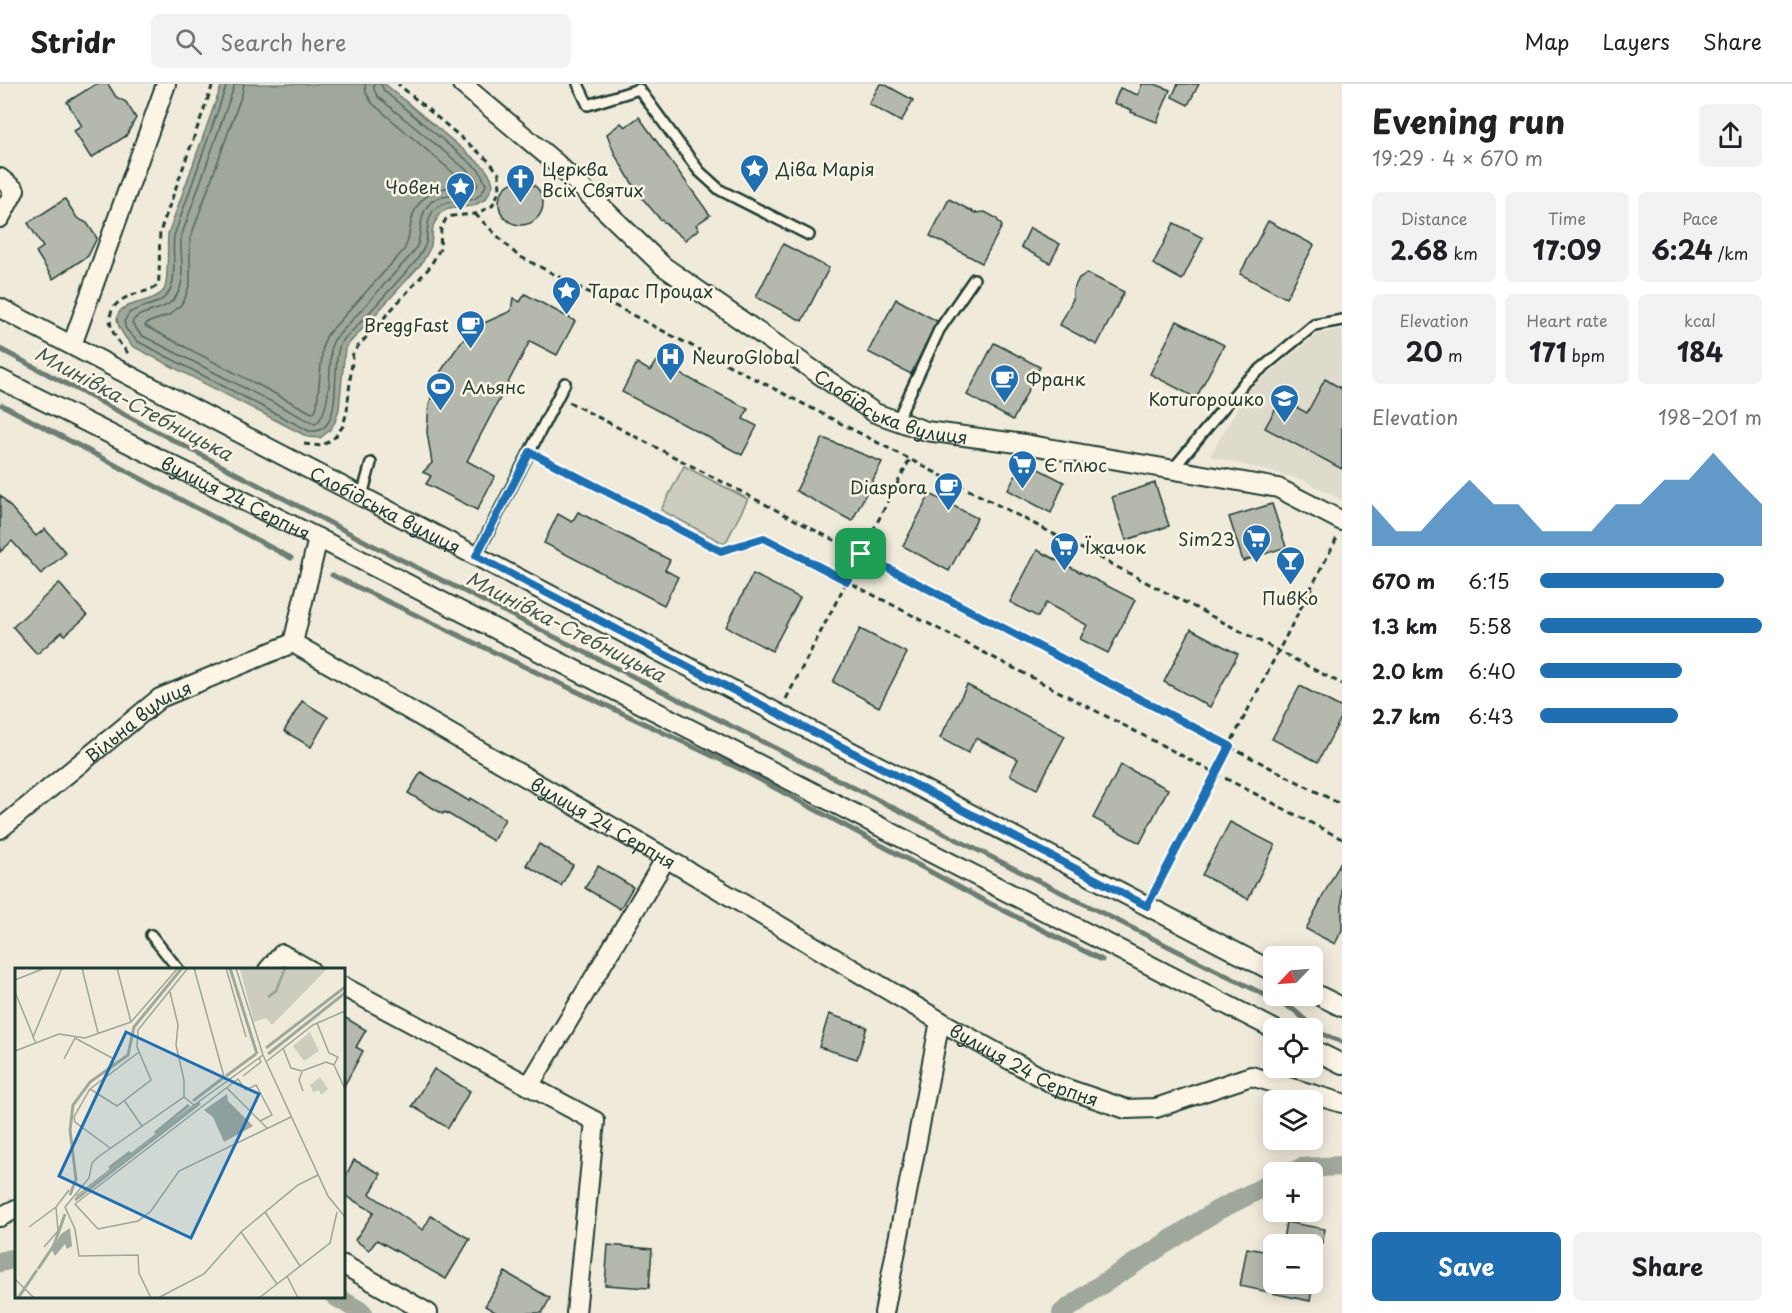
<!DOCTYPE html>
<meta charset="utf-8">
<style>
:root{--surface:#fff;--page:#f2f2f2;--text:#202124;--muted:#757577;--line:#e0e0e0;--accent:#1f6fb2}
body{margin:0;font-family:"Playpen Sans",sans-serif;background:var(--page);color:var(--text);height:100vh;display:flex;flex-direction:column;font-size:22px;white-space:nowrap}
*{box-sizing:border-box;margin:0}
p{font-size:20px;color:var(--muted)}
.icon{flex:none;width:33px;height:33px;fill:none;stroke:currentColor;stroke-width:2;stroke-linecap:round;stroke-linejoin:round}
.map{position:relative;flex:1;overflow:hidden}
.panel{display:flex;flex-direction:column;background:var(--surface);width:450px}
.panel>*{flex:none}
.needle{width:39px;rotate:245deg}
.fabs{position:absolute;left:1263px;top:862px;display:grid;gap:12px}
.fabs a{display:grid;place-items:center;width:60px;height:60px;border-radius:9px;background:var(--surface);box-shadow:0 3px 15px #0003;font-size:30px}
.pin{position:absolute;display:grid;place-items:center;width:51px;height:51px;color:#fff;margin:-26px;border-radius:12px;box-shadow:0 3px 9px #0006}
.round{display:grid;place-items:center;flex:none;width:63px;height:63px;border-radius:9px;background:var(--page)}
.overview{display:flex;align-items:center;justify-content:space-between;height:102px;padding:0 30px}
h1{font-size:33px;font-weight:700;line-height:45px}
.metrics{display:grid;grid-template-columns:repeat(3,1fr);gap:9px;height:102px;padding:6px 30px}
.metrics div{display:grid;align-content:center;border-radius:9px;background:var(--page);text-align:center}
.metrics b{font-size:26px;font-weight:700}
.metrics small{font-size:16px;font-weight:400}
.metrics p{font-size:16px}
.chart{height:168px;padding:12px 30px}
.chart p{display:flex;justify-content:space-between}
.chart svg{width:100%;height:108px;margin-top:6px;fill:var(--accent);opacity:.7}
.primary-button{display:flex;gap:12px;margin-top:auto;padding:12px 30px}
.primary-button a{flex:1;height:69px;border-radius:9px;background:var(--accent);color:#fff;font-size:24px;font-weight:700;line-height:69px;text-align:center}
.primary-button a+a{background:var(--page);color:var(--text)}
ul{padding:0 30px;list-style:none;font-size:20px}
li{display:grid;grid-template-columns:96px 72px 1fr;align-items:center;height:45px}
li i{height:15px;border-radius:8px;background:var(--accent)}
header{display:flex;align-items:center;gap:36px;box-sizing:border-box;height:84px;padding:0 30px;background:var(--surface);border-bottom:2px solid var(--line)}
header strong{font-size:28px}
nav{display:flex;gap:33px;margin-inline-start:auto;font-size:21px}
.search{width:420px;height:54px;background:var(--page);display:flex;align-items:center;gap:15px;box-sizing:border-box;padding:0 21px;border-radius:9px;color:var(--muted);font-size:22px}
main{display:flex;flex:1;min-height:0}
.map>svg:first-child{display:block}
.built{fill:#dedbcc}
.green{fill:#cccdbf;stroke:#76857a;stroke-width:1.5}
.water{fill:#9fa89a;stroke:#6c7d71;stroke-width:1.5}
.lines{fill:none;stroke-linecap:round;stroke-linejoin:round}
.shore{stroke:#52685d;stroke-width:1.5}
.stream{stroke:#6c7d71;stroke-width:5}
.canal{stroke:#9fa89a;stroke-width:20}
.building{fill:#b5b9ad;stroke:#1f3d34;stroke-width:1.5}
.service-casing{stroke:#1f3d34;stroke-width:14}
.minor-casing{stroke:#1f3d34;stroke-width:22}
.path{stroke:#1f3d34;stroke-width:3;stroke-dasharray:6 4.5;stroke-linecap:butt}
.service{stroke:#fcf5e5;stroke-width:9}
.minor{stroke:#fcf5e5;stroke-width:18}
.route-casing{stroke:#fff;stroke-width:12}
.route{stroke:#1f6fb2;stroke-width:8}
.labels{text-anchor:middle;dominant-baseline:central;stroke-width:5;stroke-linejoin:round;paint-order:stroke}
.poi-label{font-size:18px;fill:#1f3d34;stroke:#fcf5e5;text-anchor:start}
.street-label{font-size:18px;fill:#1f3d34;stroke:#fcf5e5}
.water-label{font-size:20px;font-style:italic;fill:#455d53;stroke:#fcf5e5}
.inset-river{fill:none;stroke:#9fa89a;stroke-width:3}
.inset-road{fill:none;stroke:#9ca598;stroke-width:1.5}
.view{fill:#1f6fb2;fill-opacity:0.15;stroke:#1f6fb2;stroke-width:3}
.inset-edge{fill:none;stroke:#1f3d34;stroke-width:3}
</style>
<header>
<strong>Stridr</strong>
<div class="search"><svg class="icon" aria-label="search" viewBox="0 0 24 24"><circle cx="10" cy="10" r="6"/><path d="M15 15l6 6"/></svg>Search here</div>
<nav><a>Map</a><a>Layers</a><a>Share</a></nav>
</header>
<main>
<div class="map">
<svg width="1342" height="1229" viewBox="0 0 1342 1229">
<rect width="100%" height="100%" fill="#efeada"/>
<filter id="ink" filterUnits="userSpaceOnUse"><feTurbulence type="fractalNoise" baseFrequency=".0167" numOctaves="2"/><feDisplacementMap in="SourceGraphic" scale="12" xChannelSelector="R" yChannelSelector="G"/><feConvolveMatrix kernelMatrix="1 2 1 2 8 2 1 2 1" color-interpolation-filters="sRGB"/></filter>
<g filter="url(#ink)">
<!-- built -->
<polygon class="built" points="1342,245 1342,416 1303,396 1210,372 1248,306 1318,250"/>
<!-- green -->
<polygon class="green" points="684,382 748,415 725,460 661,426"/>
<!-- water -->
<path class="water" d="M222,0H385L484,83L491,93L493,101L486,115L473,122L449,124L440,129L433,142L431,162L422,179L345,264L339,325L335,338L329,347L320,354L308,353L132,262C90,212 149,226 164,206C169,199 167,162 168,150Z"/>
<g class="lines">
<!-- shore -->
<g class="shore">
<path d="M227,0L174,152C171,173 181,205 160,217C150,222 139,223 129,229L124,238L126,245L137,257L309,347C346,352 330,282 340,261C343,254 353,247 358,241C378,219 398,197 417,176C420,170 424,165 426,159C428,147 426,132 437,123C456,110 475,127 486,101L480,87L384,7L381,0"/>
<path d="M235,0L181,153C180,168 184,187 181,201C173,233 139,222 132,239L141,251L315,340C331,331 330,280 331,263L334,256L411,171C413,168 417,163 418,159C422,145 419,129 431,118C445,107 471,116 478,100L474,92L378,13L374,6V0"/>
<path d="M244,0L242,10L190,155V199L185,214L180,222L169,231L147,239L145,242L312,329L315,328L317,321L323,261L327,251L404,166C409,157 409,150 411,139C415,112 438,103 462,101L464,98L372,19L366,9L365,0"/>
</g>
<!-- stream -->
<g class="stream">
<polyline points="0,265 374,462 1275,916 1294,926 1320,949 1342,958"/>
<polyline points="2,321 291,474"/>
<polyline points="332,491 740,685 981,815 1102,876"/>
</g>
<!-- canal -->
<g class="canal">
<polyline points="1292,1089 1301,1084 1342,1082"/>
<polyline points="0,1178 16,1174"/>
<polyline points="335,1212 363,1229"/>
<polyline points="1062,1229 1093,1206 1216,1127 1274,1098"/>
</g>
</g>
<!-- building -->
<g class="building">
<polygon points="96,0 108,0 116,13 126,18 136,34 126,52 91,74 74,47 82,42 67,18"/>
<polygon points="880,0 884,0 913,16 901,38 869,20"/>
<polygon points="1142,0 1155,0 1170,6 1157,38 1131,28 1132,26 1114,19 1120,4 1138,11"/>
<polygon points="1178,0 1199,0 1188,21 1172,13"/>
<polygon points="639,33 710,131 696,141 699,145 685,156 659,134 638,109 615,71 607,50 621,39 625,43"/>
<circle cx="521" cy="119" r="22"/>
<polygon points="65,115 77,134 87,139 97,154 88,172 53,195 36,168 43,163 28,139"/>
<polygon points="949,115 975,129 985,128 996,134 1002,142 982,179 930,152"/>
<polygon points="1268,137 1314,161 1286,214 1240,190"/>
<polygon points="1174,139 1203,154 1182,196 1153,180"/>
<polygon points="1030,144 1060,160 1050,179 1021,163"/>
<polygon points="783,160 829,184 802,237 756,213"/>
<polygon points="1087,189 1124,208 1097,261 1060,241 1073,215 1073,206 1079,194"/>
<polygon points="525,210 575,237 557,271 530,257 467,377 495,392 477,426 426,400 431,392 423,388 432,379 427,348 429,320 441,287 461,258 482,240 511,227 513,214 520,218"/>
<polygon points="896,215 937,237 911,290 868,268"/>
<polygon points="1177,237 1224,261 1196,314 1150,290"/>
<polygon points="994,259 1040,283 1013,336 967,311"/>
<polygon points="656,277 748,325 743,335 757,342 742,371 622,308 637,279 650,287"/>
<polygon points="1325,295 1342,305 1342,385 1265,344 1281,315 1307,329"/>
<polygon points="823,354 882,378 852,437 796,407"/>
<polygon points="1023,377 1064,398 1051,429 1008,406"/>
<polygon points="1155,399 1169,442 1126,456 1112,413"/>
<polygon points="930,410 977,434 949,487 903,462"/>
<polygon points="0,411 36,452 45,445 66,469 41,490 12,457 0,468"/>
<polygon points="1272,420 1286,463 1243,477 1229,433"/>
<polygon points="578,428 670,476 665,486 678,493 664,521 544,459 558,430 572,438"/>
<polygon points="1037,466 1135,516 1108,569 1080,555 1087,541 1046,519 1038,533 1010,518"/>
<polygon points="753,490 800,514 772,567 726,543"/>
<polygon points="59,499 87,532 65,551 62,548 37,570 13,543"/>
<polygon points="860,545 907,569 879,623 833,598"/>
<polygon points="1191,545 1238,570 1210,623 1164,598"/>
<polygon points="967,601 1065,652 1037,705 1010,691 1018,675 976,654 968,669 940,654"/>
<polygon points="1300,602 1342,624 1342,632 1318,678 1272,655"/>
<polygon points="302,617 328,633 311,663 284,647"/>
<polygon points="1121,681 1168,705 1140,759 1093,734"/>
<polygon points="421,688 469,717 470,714 505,735 493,757 445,728 443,730 408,709"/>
<polygon points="1230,738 1275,761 1248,815 1202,791"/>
<polygon points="539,760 573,781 561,802 526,781"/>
<polygon points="1342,775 1342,846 1335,860 1306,845"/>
<polygon points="598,782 633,803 620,825 585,804"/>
<polygon points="829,930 867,943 857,975 819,963"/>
<polygon points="344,933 366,946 356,963 363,967 344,1002"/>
<polygon points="434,985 470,1007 448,1044 412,1022"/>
<polygon points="354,1076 381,1090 370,1110 423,1146 431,1132 470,1155 446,1195 377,1156 369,1166 355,1156 374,1128 344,1111 344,1095"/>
<polygon points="1286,1138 1325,1145 1322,1161 1282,1161"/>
<polygon points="608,1161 652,1165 649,1204 605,1201"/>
<polygon points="1247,1164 1274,1169 1274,1200 1313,1200 1310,1217 1240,1202"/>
<polygon points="505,1188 550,1214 542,1229 497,1229 485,1222"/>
</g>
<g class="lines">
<defs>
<g id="service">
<polyline points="578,0 588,21 639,5 699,87 720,106 809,151"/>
<polyline points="897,337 939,246 974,195"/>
<polyline points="1173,385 1244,299 1314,241 1342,236"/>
<polyline points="361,415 371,379"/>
<polyline points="476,472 565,299"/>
<polyline points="151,851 179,886"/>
</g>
<g id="minor">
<path id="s1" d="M462,0L556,79L663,182L875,329L926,347L1025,360L1278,404L1342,437"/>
<polyline points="0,94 15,106 0,134"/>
<path id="s2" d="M0,224L1274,888"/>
<polyline points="72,261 166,0"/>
<path id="s3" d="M0,295L318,454L293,559L666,774L940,937L1053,1000L1126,1025L1156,1024L1251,992L1342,1019"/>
<polyline points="318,454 1274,945"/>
<path id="s4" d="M0,745L160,614L293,559"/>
<polyline points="268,886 282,870 310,886"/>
<polyline points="344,903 595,1037 576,1229"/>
<polyline points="1312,908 1342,923"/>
<polyline points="1312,965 1342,980"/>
<polyline points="529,1002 666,774"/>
<polyline points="0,1133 16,1125"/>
<polyline points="344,1181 428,1229"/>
<polyline points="884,1229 940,937"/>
</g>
</defs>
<!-- service casing -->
<use href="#service" class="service-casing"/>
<!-- minor casing -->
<use href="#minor" class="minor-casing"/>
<!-- path -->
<g class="path">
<polyline points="475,130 517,171 1342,600"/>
<path d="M128,269C108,248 99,223 132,211C140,208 153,207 158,200C160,196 159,157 160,148L213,0"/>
<polyline points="569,318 1342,721"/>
<polyline points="304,360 322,362 335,353 343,342 347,327 353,268 429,184 440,165 441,144 446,135 452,132 475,130 492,122 500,106 499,90 490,78 398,0"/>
<polyline points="542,374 721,467 764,454 1342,755"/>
<polyline points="786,615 910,375"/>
<polyline points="1155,805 1337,454"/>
</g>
<!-- service -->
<use href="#service" class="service"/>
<!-- minor -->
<use href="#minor" class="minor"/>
</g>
</g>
<g class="lines" filter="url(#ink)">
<defs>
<polygon id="route" points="530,368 721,467 764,454 847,497 861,470 1230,662 1147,822 476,472"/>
</defs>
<!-- route casing -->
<use href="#route" class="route-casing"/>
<!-- route -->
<use href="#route" class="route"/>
</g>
<!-- icons -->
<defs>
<symbol id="sight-pin" viewBox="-11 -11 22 30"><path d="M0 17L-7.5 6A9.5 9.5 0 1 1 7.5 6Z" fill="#1f6fb2" stroke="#fcf5e5"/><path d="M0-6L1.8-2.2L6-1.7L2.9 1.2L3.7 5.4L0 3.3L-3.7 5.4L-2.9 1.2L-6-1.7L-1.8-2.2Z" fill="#fff"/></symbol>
<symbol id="church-pin" viewBox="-11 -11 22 30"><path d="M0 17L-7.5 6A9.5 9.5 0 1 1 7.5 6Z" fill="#1f6fb2" stroke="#fcf5e5"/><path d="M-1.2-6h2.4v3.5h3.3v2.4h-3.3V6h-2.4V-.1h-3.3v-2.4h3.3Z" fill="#fff"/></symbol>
<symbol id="cafe-pin" viewBox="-11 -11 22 30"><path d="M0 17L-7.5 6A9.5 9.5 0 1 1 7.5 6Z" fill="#1f6fb2" stroke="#fcf5e5"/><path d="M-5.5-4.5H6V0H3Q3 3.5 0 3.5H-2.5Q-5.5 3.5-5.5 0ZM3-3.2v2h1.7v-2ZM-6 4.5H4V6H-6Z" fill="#fff"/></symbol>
<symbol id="hospital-pin" viewBox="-11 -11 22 30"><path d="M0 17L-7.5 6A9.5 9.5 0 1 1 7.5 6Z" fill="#1f6fb2" stroke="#fcf5e5"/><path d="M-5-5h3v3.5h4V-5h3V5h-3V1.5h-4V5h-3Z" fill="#fff"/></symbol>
<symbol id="stadium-pin" viewBox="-11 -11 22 30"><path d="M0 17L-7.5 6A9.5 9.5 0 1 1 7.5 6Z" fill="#1f6fb2" stroke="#fcf5e5"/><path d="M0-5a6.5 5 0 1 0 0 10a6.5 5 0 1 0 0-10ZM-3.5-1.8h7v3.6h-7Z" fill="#fff"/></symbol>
<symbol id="school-pin" viewBox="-11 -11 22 30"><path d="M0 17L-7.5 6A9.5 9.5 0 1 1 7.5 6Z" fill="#1f6fb2" stroke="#fcf5e5"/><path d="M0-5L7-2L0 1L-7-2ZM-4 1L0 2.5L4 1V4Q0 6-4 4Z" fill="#fff"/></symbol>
<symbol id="supermarket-pin" viewBox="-11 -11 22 30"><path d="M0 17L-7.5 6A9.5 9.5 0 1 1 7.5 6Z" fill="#1f6fb2" stroke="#fcf5e5"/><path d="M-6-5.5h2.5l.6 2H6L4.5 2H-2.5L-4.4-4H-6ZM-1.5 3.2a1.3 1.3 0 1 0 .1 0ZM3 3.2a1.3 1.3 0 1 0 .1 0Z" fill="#fff"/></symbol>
<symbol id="bar-pin" viewBox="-11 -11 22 30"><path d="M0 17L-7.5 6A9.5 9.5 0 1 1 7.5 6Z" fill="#1f6fb2" stroke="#fcf5e5"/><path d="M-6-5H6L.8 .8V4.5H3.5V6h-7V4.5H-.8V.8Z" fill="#fff"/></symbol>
</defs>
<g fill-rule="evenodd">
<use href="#sight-pin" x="738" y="68" width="33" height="45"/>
<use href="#church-pin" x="504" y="78" width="33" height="45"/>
<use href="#sight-pin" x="444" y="86" width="33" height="45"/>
<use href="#sight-pin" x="550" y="190" width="33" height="45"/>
<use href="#cafe-pin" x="454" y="224" width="33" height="45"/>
<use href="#hospital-pin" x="654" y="256" width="33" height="45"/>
<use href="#cafe-pin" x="988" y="278" width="33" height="45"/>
<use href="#stadium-pin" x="424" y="286" width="33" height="45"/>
<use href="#school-pin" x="1268" y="298" width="33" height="45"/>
<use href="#supermarket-pin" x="1006" y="364" width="33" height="45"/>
<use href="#cafe-pin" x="932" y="386" width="33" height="45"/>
<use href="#supermarket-pin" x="1240" y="438" width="33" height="45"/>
<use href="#supermarket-pin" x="1048" y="446" width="33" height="45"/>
<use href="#bar-pin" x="1274" y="460" width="33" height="45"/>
</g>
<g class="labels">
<!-- poi labels -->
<g class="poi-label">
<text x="542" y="84">Церква<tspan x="542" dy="21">Всіх Святих</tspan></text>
<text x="776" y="84">Діва Марія</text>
<text x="440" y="102" text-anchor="end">Човен</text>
<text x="588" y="206">Тарас Процах</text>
<text x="449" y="240" text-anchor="end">BreggFast</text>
<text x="692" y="272">NeuroGlobal</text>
<text x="1026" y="294">Франк</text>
<text x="462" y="302">Альянс</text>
<text x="1264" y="314" text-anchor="end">Котигорошко</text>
<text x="1044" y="380">Є плюс</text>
<text x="927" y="402" text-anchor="end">Diaspora</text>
<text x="1235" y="454" text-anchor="end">Sim23</text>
<text x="1085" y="462">Їжачок</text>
<text x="1290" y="513" text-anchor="middle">ПивКо</text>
</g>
<!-- street labels -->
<g class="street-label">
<text stroke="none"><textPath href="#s1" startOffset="542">Слобідська вулиця</textPath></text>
<text stroke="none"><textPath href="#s3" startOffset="264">вулиця 24 Серпня</textPath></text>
<text stroke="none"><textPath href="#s2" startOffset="435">Слобідська вулиця</textPath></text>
<text stroke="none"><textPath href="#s4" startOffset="176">Вільна вулиця</textPath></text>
<text stroke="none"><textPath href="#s3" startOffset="822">вулиця 24 Серпня</textPath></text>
<text stroke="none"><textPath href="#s3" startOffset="1308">вулиця 24 Серпня</textPath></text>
</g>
<!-- water labels -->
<g class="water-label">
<text transform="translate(134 319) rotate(28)">Млинівка-Стебницька</text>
<text transform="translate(566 542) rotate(27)">Млинівка-Стебницька</text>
</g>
</g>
<!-- overview -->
<g transform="translate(15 884)">
<rect width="330" height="330" fill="#efeada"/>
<path d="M313,0L257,57L251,50L239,54L225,1ZM295,64L304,83L289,93L278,78ZM305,109L313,121L306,127L304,122L298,124L295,117Z" fill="#cccdbf"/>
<path d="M212,126L213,133L238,158L209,174L198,149L189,142ZM55,260L57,278L52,281L50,276L40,288L37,282L46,266Z" fill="#9fa89a"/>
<path class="inset-river" d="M215,0L242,86M253,29L261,23L270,0M251,80L330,19M253,86L330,25M211,108L241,86M178,133L208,110M140,165L174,137M94,200L115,184M55,227L61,211L55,162L58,137L75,114L113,87L119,59L167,0M60,232L185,135M23,301L39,277L50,246M3,330L22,302"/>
<path class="inset-road" d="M67,0L83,65M102,0L116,54M179,0L210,112M211,0L231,69M221,0L248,87L313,228L330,249M0,12L30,0M0,24L18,68M155,24L163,57L161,77L169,112V129M302,55L314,85L323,89L319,97L330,121M21,75L18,69L47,0M268,80L276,100L287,103L311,94L319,97M0,83L44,66L70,70L116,54L163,0M49,91L60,70L99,91M252,93L298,57L330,43M287,104L284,112L288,123M228,108L246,94L244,90M212,120L252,160M75,121L102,138L136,112L122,79L123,62L173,0M109,132L127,158M245,153L257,147L241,117L231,122L223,111L60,236L83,261L123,253L136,243L164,203L276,149M95,180L60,154L59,149L75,121L124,84M61,228L179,137M250,244L285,298M14,259L41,239L54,222M226,264L262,316M29,279L43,263L41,239M272,308L283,330M0,311L19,330M136,330L124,305L123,287L64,288L60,261L50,239L74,210L77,195L83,189L169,129L179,137L248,87M143,330L189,306L226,264L283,217L303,207M244,330L315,275L322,244"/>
<path class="view" d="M111,64L244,126L176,270L44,208Z"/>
<rect width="330" height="330" class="inset-edge"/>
</g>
</svg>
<div class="fabs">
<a><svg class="needle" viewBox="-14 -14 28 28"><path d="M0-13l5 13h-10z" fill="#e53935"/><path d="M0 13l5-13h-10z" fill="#757577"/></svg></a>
<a><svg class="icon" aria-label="locate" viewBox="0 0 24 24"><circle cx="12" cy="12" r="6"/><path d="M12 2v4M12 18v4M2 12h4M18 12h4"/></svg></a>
<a><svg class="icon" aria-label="layers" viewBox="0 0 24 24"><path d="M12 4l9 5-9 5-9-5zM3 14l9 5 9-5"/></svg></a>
<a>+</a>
<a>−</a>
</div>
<div class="pin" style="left:861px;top:470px;background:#1e9e55"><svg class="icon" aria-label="arrive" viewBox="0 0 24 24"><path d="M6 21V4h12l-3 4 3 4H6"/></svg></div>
</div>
<section class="panel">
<div class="overview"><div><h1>Evening run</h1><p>19:29 · 4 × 670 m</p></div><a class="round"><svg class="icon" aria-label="share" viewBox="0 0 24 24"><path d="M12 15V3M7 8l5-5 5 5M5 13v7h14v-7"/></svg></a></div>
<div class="metrics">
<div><p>Distance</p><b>2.68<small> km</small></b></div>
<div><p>Time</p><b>17:09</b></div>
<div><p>Pace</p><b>6:24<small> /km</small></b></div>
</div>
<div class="metrics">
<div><p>Elevation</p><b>20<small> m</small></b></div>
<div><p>Heart rate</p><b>171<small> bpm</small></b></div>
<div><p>kcal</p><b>184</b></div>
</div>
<div class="chart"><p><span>Elevation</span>198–201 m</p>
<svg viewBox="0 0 160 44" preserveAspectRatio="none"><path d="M0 44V27L10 38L20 38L30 27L40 17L50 27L60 27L70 38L80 38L90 38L100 27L110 27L120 17L130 17L140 6L150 17L160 27V44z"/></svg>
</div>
<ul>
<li><b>670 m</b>6:15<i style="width:83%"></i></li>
<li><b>1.3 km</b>5:58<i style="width:100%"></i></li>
<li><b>2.0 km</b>6:40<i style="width:64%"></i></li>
<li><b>2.7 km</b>6:43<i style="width:62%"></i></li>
</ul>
<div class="primary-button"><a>Save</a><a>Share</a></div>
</section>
</main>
